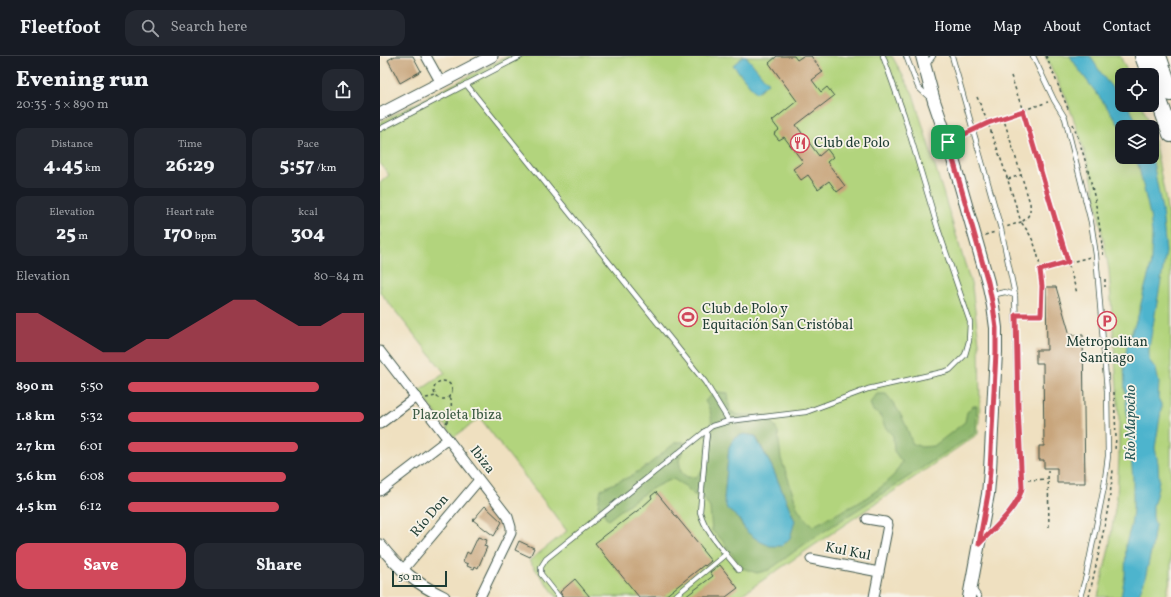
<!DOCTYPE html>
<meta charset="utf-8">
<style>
:root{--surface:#171b24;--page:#242831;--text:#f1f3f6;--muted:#9ea1a6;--line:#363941;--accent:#d1495b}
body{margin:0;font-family:Vollkorn,serif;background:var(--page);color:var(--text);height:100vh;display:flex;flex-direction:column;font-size:15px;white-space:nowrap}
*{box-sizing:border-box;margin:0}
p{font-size:13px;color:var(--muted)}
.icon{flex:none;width:22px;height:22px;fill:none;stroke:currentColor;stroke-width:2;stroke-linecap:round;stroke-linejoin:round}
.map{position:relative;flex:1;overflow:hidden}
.sheet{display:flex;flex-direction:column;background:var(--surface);width:380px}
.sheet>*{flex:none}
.fabs{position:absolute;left:735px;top:12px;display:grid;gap:8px}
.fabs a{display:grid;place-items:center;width:44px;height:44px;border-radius:8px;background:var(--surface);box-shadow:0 4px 16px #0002;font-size:20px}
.scale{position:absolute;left:12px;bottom:10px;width:55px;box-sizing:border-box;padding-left:4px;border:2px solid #1f3d34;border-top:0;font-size:11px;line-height:14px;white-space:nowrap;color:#1f3d34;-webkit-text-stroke:3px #f7f3e8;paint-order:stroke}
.pin{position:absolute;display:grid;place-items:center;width:34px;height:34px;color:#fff;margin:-17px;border-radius:8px;box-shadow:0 2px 6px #0006}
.round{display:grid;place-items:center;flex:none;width:42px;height:42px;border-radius:12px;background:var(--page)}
.overview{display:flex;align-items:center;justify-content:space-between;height:68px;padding:0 16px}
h1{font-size:22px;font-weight:800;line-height:30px}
.metrics{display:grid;grid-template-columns:repeat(3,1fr);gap:6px;height:68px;padding:4px 16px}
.metrics div{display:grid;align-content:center;border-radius:10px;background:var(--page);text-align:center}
.metrics b{font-size:20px;font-weight:800}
.metrics small{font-size:11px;font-weight:400}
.metrics p{font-size:11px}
.chart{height:112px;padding:8px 16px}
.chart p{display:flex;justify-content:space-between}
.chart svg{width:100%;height:72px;margin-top:4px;fill:var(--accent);opacity:.7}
.primary-button{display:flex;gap:8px;margin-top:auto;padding:8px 16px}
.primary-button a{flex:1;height:46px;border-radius:12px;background:var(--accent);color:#fff;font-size:16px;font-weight:800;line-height:46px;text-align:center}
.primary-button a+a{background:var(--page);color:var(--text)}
ul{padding:0 16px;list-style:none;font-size:13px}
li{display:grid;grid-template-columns:64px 48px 1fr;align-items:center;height:30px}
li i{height:10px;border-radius:5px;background:var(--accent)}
header{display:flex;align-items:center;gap:24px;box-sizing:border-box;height:56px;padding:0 20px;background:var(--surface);border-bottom:1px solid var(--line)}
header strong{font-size:19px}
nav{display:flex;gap:22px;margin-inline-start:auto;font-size:14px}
.search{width:280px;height:36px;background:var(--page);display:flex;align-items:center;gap:10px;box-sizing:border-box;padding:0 14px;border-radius:12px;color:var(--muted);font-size:15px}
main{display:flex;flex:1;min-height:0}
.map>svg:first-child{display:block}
.green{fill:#b2d47d;stroke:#688858}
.forest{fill:#8db66c;stroke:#567a50;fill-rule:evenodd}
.water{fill:#4eb4cd;stroke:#367880}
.building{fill:#c8a57b}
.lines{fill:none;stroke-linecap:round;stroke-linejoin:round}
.service-casing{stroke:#3e5549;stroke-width:6}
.minor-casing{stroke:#3e5549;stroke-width:11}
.tertiary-casing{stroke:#3e5549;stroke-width:13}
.secondary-casing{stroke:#3e5549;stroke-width:14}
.motorway-casing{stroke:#3e5549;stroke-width:18}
.path{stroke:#3e5549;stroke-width:1.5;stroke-dasharray:3 3;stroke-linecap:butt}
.service{stroke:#fff;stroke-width:4.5}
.minor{stroke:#fff;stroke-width:9}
.tertiary{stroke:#fff;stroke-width:11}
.secondary{stroke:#fff;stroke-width:12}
.motorway{stroke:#fff;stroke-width:16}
.route-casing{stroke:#fff;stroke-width:8}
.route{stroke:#d1495b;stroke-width:5}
.labels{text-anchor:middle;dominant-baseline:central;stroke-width:3.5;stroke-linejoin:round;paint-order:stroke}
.poi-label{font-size:14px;fill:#1f3d34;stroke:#f7f3e8;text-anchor:start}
.park-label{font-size:14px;fill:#3c5b43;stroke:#f7f3e8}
.street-label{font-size:14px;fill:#1f3d34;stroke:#f7f3e8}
.water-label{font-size:15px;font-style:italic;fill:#2b5b5a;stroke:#f7f3e8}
</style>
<header>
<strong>Fleetfoot</strong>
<div class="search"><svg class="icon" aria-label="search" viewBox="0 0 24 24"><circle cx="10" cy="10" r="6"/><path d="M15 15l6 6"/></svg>Search here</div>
<nav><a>Home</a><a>Map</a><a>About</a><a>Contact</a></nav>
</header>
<main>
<section class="sheet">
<div class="overview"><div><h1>Evening run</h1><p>20:35 · 5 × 890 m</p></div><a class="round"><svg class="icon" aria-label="share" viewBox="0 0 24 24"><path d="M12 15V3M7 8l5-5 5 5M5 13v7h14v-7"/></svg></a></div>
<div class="metrics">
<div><p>Distance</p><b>4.45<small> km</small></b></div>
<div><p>Time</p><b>26:29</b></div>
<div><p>Pace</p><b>5:57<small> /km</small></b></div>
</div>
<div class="metrics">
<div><p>Elevation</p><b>25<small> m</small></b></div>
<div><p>Heart rate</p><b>170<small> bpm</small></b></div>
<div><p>kcal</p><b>304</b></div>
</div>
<div class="chart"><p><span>Elevation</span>80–84 m</p>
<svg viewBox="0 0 160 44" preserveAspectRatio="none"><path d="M0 44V14L10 14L20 22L30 30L40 38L50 38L60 30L70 30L80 22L90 14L100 6L110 6L120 14L130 22L140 22L150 14L160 14V44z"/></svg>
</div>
<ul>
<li><b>890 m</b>5:50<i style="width:81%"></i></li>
<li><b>1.8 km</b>5:32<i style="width:100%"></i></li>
<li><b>2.7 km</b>6:01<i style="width:72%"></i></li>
<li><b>3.6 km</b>6:08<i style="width:67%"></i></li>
<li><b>4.5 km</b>6:12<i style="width:64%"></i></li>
</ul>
<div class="primary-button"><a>Save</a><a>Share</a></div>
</section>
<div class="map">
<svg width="791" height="541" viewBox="0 0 791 541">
<rect width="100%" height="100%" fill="#f7f3e8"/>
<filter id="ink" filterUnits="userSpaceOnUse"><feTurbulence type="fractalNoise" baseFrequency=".025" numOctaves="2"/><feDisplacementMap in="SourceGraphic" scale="8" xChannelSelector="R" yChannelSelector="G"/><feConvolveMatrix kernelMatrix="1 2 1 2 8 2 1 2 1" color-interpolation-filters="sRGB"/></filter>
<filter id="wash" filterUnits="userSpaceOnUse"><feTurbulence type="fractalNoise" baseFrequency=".012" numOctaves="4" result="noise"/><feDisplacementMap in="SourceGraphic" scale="16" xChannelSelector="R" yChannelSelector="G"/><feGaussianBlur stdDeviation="0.9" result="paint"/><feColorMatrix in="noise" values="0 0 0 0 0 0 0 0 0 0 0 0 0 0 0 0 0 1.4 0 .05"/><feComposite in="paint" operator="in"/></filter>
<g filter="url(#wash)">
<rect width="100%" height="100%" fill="#efe0c0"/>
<!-- green -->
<g class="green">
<polygon points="128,0 512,0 533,38 592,231 599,286 600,350 598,378 358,541 177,541 149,505 187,475 100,362 74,381 39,335 65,317 0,236 0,127 9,119 0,107 0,66"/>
<polygon points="665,0 740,0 749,19 742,19 742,49 762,49 771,71 742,71 742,101 772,101 772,73 785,140 791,182 791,519 786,541 718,541 729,492 737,440 739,401 739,362 729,214 711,119 700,81 685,39"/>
</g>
<!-- forest -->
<path class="forest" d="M336,336L348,337L350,355L358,359L389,360L398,376L401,403L407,419L417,451L425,463L433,470L480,446L500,432L514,419L522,406L514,395L513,380L505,371L500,359L493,355L490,347L497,338H506C519,353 527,369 532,387L541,391L554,390L585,366L587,356L593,350H597L596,377L426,487L389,514L377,517L362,512L342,484L332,475L330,452L323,440L314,439L305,430L293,423C269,431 249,448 228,464L218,449L221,433L249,421L267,410L296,386H304L303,394L299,404L301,416L307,421H316C330,407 325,404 328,387C331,369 335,361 325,345ZM364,378L376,380L392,411L415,465L367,476L344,443L349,391Z"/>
<!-- water -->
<g class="water">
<polygon points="364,0 366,0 388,27 376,37 353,9"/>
<path d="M690,0H710L725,23L742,43V49L748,50L760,71H742V74C727,48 706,26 690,0Z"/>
<polygon points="755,101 772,101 782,154 786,196 769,292 769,304 776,313 779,327 778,342 781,348 781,355 775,392 778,407 779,424 777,436 773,450 773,461 775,469 772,491 765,523 758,541 741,541 745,519 746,487 751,470 753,453 753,423 745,334 744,307 748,286 758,260 764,235 770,213 771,202 772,178 770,159 759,112"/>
<polygon points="364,378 375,380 392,411 415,465 410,482 402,490 390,490 379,485 367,476 358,462 347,453 344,443 349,391 354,382"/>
</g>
<g id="blocks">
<!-- building -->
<g class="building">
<polygon points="15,0 33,0 41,15 20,27 8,4"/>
<polygon points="397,0 414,0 417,4 423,0 431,0 443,16 432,24 441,36 447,31 454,40 416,69 439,100 447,93 453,101 447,106 465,130 457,136 449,125 438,133 428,119 421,124 413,113 423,106 404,81 399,84 394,78 399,74 392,65 417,45 389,7"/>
<polygon points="666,231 676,231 690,279 703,279 705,427 677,427 677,412 664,412 664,404 659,404 659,390 664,390 663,307 656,307 656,294 667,294"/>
<polygon points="276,436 323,493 322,494 331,505 325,510 324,509 284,541 259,541 215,487 261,452 272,442 271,440"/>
<polygon points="105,450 122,466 114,480 93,464"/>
<polygon points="98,481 107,484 104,490 107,491 98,512 95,510 94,513 87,510 88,508 83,506 87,496 90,498"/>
<polygon points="139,485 154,492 150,501 135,494"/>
<polygon points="340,509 358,532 346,541 305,541 333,520 330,516"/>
<polygon points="195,523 210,541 183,541 180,536"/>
</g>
</g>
</g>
<g filter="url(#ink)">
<use href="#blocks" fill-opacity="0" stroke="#3e5549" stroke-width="1"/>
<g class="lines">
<defs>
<g id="service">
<polyline points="526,0 538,31 551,43"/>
<path d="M572,0L621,173L635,239L638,351L642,431C638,452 617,469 603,484"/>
<polyline points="653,0 674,44 685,62 711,166 716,199 727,335 728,400 724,431 706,520 700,541"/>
<polyline points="548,7 553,0"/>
<polyline points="86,28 325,326 349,365"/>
<polyline points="0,73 141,0"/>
<polyline points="612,239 625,236 635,239"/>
<path d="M325,375L327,379L326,386L320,456C326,478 345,496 359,514"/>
<polyline points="592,531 599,541"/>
<polyline points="179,541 161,518 161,511 166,503 332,370 349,365 426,356 488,333 563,316 570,314 585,299 589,285 590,266 558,173 524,59 503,0"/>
<polyline points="294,541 346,498"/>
</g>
<g id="minor">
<polyline points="46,0 61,27"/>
<polyline points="0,295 128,461 131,471 131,477 100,541"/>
<polyline points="0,368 36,341"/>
<polyline points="0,435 68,383"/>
<polyline points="487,463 505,466 508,469 494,541"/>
<polyline points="431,503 499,516"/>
<polyline points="22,515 99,424"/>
</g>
<g id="tertiary">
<polyline points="0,58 112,0"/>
<path d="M0,489C20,514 35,527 64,541"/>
</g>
<polyline id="secondary" points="542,0 554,45 568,86 608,226 613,250 616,272 616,296 610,414 608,438 589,541"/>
<g id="motorway">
<polyline points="763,0 770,19"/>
<polyline points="778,0 791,37"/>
<polyline points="772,25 791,78"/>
</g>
</defs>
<!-- service casing -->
<use href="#service" class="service-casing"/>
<!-- minor casing -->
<use href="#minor" class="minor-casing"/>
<!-- tertiary casing -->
<use href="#tertiary" class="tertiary-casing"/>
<!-- secondary casing -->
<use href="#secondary" class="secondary-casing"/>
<!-- motorway casing -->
<use href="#motorway" class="motorway-casing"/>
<!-- path -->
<g class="path">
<polyline points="666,0 689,55"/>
<polyline points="631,20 643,55 697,237"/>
<path d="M597,41C615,82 628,124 641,166L626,171"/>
<path d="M623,61L650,147C651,156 649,162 641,166C644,170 647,174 650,179C663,203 662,232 661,259H640"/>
<path d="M693,68C709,110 719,155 723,199"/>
<polyline points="599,72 623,61 668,46"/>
<polyline points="577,82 588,77"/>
<polyline points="628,123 641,119"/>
<polyline points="605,179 615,176"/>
<polyline points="660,214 710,201"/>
<polyline points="725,223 725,231"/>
<circle cx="63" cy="334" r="9"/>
<polyline points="734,336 736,381 735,394"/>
<polyline points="46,342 56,340"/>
<path d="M66,367C71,360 72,351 71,343L69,341"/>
<polyline points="668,414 669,472"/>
<polyline points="648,424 668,423"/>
<path d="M709,541C718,499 729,457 733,414"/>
</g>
<!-- service -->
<use href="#service" class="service"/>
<!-- minor -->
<use href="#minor" class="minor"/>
<!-- tertiary -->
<use href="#tertiary" class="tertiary"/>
<!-- secondary -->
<use href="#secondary" class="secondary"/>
<!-- motorway -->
<use href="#motorway" class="motorway"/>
</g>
</g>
<g class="lines" filter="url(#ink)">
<defs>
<path id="route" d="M643,55L688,206L660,214L662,230L661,259H636L638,351L642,432C638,452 614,472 599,488L608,438L610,414L616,296V272L613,250L608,226L568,86L608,67Z"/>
</defs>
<!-- route casing -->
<use href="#route" class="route-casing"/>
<!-- route -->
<use href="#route" class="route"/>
</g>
<!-- icons -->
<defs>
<symbol id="restaurant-ring" viewBox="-11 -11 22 22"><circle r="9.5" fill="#f7f3e8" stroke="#d1495b" stroke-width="1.5"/><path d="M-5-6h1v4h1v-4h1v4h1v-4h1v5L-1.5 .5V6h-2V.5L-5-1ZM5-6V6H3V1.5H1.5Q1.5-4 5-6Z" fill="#d1495b"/></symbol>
<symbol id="stadium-ring" viewBox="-11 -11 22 22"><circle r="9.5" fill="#f7f3e8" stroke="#d1495b" stroke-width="1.5"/><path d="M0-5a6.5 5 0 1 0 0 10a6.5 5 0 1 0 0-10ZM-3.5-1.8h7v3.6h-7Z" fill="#d1495b"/></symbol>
<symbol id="parking-ring" viewBox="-11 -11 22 22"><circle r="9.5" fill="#f7f3e8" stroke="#d1495b" stroke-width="1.5"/><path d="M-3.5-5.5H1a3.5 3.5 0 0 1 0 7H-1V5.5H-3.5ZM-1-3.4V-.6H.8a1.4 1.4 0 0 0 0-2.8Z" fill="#d1495b"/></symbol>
</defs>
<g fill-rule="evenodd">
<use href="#restaurant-ring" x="409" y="76" width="22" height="22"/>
<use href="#stadium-ring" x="297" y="250" width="22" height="22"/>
<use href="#parking-ring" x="716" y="254" width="22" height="22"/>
</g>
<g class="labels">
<!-- poi labels -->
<g class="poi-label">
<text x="434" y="87">Club de Polo</text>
<text x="322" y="253">Club de Polo y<tspan x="322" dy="16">Equitación San Cristóbal</tspan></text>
<text x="727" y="286" text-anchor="middle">Metropolitan<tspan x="727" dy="16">Santiago</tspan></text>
</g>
<!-- park labels -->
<g class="park-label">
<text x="77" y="359">Plazoleta Ibiza</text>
</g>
<!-- street labels -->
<g class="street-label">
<text transform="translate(102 404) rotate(52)">Ibiza</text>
<text transform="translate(50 460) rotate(-50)">Río Don</text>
<text transform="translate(468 496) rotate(11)">Kul Kul</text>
</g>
<!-- water labels -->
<g class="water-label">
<text transform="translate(751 367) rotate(-90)">Río Mapocho</text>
</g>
</g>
</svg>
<div class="fabs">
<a><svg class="icon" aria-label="locate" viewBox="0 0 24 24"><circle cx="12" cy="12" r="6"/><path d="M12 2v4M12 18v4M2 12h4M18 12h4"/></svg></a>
<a><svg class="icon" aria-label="layers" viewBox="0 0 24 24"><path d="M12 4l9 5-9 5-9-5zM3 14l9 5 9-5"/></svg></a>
</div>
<div class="scale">50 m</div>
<div class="pin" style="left:568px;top:86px;background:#1e9e55"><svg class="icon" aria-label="arrive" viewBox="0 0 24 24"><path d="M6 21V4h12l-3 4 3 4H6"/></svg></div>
</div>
</main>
